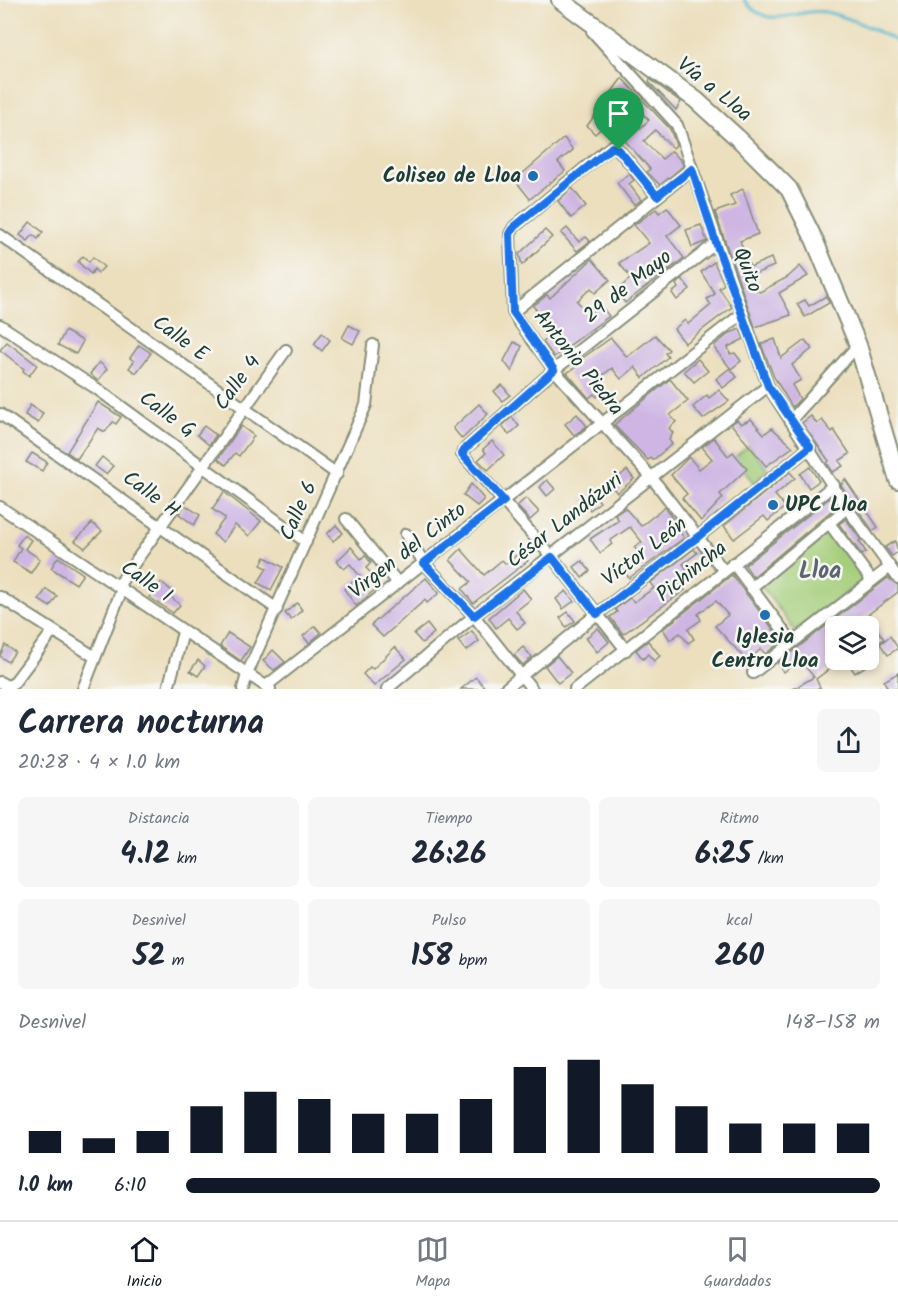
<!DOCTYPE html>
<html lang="es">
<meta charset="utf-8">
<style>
:root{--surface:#fff;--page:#f6f6f7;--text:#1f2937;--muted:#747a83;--line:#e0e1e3;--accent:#111827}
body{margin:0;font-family:Kalam,sans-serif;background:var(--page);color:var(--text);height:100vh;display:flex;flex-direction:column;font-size:22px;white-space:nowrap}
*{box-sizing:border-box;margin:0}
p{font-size:20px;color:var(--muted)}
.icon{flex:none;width:33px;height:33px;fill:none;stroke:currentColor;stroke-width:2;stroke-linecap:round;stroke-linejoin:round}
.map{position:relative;height:689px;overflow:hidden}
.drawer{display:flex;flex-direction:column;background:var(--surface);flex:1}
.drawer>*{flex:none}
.controls{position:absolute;left:825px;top:616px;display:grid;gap:12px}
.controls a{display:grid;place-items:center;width:54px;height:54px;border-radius:9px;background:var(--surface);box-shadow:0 3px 9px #0003;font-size:30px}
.pin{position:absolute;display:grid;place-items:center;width:51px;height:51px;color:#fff;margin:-62px -26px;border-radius:50% 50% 50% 0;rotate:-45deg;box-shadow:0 0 6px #0007}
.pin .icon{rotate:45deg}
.round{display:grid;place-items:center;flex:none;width:63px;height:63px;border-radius:9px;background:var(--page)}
.head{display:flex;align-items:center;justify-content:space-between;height:102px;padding:0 18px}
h1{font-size:33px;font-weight:800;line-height:45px}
.figures{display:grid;grid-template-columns:repeat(3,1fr);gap:9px;height:102px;padding:6px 18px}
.figures div{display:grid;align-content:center;border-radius:9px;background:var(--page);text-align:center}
.figures b{font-size:30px;font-weight:800}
.figures small{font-size:16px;font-weight:400}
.figures p{font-size:16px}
.chart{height:168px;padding:12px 18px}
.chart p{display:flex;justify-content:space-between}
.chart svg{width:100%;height:108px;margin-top:6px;stroke:var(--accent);stroke-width:6}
ul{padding:0 18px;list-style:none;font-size:20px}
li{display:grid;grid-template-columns:96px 72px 1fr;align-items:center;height:45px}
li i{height:15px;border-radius:8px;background:var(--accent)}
.dock{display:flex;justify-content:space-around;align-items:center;height:84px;border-top:2px solid var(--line);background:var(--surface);font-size:16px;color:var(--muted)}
.dock a{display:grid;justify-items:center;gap:3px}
.dock .selected{color:var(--accent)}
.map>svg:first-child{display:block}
.green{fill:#a5ce7a;stroke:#628657;stroke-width:1.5}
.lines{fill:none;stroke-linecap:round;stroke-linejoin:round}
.stream{stroke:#4cb5ca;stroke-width:3}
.building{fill:#ceb5e3;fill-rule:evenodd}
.street-casing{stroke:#868e79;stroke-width:14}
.secondary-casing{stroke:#868e79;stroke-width:20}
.street{stroke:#fff;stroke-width:10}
.secondary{stroke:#fff;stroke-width:16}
.route-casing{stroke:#fff;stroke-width:12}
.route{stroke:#1a73e8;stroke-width:8}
.poi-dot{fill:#1f6fb2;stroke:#f6f6f2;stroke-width:2}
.labels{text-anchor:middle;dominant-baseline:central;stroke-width:5;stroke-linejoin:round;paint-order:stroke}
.street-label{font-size:21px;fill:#1f3d34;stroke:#f6f6f2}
.poi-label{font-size:21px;font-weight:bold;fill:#1f3d34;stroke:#f6f6f2;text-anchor:end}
.quarter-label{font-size:24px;font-weight:bold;fill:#5c6771;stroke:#f6f6f2}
</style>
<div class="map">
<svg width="898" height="689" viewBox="0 0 898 689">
<rect width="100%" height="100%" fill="#f6f6f2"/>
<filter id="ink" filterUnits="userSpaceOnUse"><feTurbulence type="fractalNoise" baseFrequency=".0167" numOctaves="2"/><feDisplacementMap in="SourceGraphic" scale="12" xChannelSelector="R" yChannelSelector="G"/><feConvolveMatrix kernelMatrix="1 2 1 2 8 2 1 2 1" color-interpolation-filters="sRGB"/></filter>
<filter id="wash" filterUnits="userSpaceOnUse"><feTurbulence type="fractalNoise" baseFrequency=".008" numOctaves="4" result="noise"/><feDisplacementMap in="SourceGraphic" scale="24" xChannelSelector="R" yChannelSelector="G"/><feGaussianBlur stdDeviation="1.35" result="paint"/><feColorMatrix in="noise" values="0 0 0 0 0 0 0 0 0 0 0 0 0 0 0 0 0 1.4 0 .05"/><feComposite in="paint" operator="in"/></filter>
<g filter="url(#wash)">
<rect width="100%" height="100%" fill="#ecdfbe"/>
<!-- green -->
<g class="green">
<polygon points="749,445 767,469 754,483 736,456"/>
<polygon points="829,525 866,579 795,631 760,584"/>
</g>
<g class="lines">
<!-- stream -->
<path class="stream" d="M744,0C771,35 797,5 830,13C854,19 876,30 898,42"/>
</g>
<g id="blocks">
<!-- building -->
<g class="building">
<path d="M622,78L670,129L676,145L673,148L655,130L644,141L662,159L672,151L682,162L683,166L660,185L647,172L650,169L612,126L610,129L606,124L595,134L587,126ZM629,107L633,110L636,107L649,120L633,135L618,119Z"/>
<polygon points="650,79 681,102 676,110 649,82"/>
<polygon points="564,138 573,150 558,162 565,171 530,199 515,180"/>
<polygon points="629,174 634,180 629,184 641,200 634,205 617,183"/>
<polygon points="572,188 586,206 571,218 558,201"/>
<polygon points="743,189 758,234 740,241 750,267 771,258 774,266 752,275 757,291 760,292 788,277 800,266 808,276 779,293 791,315 755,327 715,212 735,205 730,195"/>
<polygon points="667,207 681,225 667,236 684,258 625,303 616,291 631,278 619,263 649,243 634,225 656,209 659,213"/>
<polygon points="30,222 43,232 38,239 33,235 28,241 20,235"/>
<polygon points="701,225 707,241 692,247 686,230"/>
<polygon points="567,228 579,242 586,237 590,241 577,251 561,233"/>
<polygon points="545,230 552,237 522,265 519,254"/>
<polygon points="83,256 89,262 93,257 104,267 98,273 94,269 91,274 78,262"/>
<polygon points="592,259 610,280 595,293 591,288 577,301 589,314 601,306 609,316 554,357 543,342 556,331 533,306 547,295 550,298"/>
<polygon points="714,262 724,284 719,288 732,307 685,343 674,329 685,320 688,324 711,305 707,299 715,294 701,272"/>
<polygon points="682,279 690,289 677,300 672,293 678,288 676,284"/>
<polygon points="826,296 829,303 805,317 797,304 805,300 809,306"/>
<polygon points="349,325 360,331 353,344 342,338"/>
<polygon points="740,329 744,339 728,347 730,354 735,353 741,361 731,369 715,349 715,345 730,333"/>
<polygon points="65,331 83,341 76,354 58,345"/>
<polygon points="322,333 330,340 322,351 314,344"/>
<polygon points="655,335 669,350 665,353 668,357 643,378 635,367 621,379 612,368 598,379 606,390 597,397 594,394 589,398 567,373 576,367 574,364 611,338 627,357"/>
<polygon points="775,339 781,358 805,340 812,349 792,365 801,380 792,385 800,399 792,407 774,377 761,344"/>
<polygon points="7,342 37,365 29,376 23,371 24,369 0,350"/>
<polygon points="514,342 522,346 512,372 504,361"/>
<polygon points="139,345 151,353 136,373 129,368 134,361 130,358"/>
<polygon points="698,359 708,371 694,382 684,371"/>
<polygon points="99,362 107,369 98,381 90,374"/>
<polygon points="730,368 737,377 723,388 716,379"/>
<polygon points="670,379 688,401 670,415 676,422 669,428 673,433 669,440 672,444 653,460 651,458 648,460 614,425"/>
<polygon points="502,385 510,395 502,401 494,391"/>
<polygon points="719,390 729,401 703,419 693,407 707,395 709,398"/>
<polygon points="98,402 121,417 116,424 113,422 105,432 98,428 77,459 67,452"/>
<polygon points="479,404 488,414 462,439 453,428"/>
<polygon points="30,405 43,413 38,423 25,415"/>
<polygon points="577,414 587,426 574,435 565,424"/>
<polygon points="811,416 817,424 822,420 832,432 834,430 850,454 839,461 843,466 833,472 827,463 829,461 802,423"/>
<polygon points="512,417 519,426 509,435 502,426"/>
<polygon points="751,419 764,434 772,428 793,447 766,466 731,424 737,420 741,424"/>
<polygon points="204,426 216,435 209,445 197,435"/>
<polygon points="241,426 254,436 239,456 235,453 226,465 218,459"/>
<polygon points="714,438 728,456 733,452 747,469 720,494 723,498 701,521 682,498 687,494 671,475 689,457 699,469 712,459 702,447"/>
<polygon points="492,441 504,455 488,470 478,460 486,453 483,449"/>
<polygon points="32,453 47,462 42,471 26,462"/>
<polygon points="102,457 113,466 106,474 95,466"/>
<polygon points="810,467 819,481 809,488 800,474"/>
<polygon points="627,470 634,479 617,493 610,484"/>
<polygon points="790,472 795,478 775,495 785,507 768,521 764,516 734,539 724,526"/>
<polygon points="845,479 878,527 873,531 841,485"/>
<polygon points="547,480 555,489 547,496 540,487"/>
<polygon points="471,484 484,499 477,506 463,495"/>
<polygon points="224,492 261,521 249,536 235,525 223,542 213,534 225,518 212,509"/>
<polygon points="593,493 600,502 590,510 583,501"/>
<polygon points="831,497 837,506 753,577 745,565"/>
<polygon points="526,498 539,512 530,520 517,506"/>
<polygon points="185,505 200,515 194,525 179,514"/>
<polygon points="665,507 684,538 629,578 621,566 639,553 634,547 642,542 630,527 610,541 612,544 600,553 590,539 619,520 615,515 625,508 641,526"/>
<polygon points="846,519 861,540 859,541 866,552 862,555 839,524"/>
<polygon points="92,523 102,531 85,548 75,541"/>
<polygon points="336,525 343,533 333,541 327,534"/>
<polygon points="24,535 31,540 25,549 40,559 31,573 13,562 21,548 17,545"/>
<polygon points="895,541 898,552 892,556 885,547"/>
<polygon points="351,547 361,559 365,555 371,563 366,568 380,582 376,586 378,587 356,606 344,589 360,576 350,564 344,569 337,561"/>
<polygon points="461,549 484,575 502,560 506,564 520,552 528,561 473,603 462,589 471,582 450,560"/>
<polygon points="694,549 697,553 683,564 692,577 681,585 685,590 623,634 610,617 617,612 615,609 630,598 634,602 654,588 650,583"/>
<polygon points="58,557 83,574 76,584 51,568"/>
<polygon points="265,557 283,567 271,590 258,583 267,568 261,565"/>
<polygon points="582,561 590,571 582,578 574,567"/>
<polygon points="732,575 782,641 765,654 761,649 747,661 715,626 728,615 716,601 698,614 701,620 688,629 694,639 688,643 680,633 670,640 663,629"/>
<polygon points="426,578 439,593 427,603 425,600 383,637 371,625"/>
<polygon points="888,578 898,585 898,592 858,622 863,627 836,627 836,634 825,642 839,662 816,679 821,689 793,689 814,677 800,660 784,672 778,663"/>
<polygon points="161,582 172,591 169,595 180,605 173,613 149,597"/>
<polygon points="46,589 57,596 50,607 39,600"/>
<polygon points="523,589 531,599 516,611 525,623 517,629 508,618 496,628 489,618"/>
<polygon points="566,591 574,601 563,609 556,599"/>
<polygon points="297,603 302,610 291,620 285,613"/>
<polygon points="568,612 575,621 566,627 560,618"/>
<polygon points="427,624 434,633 422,643 414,634"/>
<polygon points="315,626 321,633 309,643 303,636"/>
<polygon points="598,628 609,642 597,652 586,638"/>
<polygon points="876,628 884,639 868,650 868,633"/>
<polygon points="472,631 479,641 466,651 458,641"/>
<polygon points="228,633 250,647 241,661 220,646"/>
<polygon points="890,636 898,648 888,655 880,644"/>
<polygon points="648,641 660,656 654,661 648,654 643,659 636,650"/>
<polygon points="5,645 15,652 8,662 0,656"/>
<polygon points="395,647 406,659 374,686 363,674 370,667 373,669"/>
<polygon points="523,647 532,657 523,665 514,655"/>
<polygon points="273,650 285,662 274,670 263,661"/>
<polygon points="557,656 571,673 558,683 545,666"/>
<polygon points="198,660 205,666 198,676 190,671"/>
<polygon points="846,660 862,660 866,666 855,673"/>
<polygon points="898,673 898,689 888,689 884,681"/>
<polygon points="476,677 486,689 461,689"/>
</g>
</g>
</g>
<g filter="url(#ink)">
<use href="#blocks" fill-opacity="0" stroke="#868e79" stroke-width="1.5"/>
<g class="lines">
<defs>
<g id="street">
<polyline points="592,31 677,125 768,386 847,508 898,578"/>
<polyline points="657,196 619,150 612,146 608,149 514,227 510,234 513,312 517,319 554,370 652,478 724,571"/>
<polyline points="0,235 337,474"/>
<polyline points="513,312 692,169"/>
<polyline points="0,325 100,391 306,542"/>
<polyline points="0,414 277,609"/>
<polyline points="792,419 858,345"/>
<polyline points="0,507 270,689"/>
<polyline points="346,519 398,583"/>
<polyline points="829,523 872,581"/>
<polyline points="406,534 424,563 474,616 532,689"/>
<polyline points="733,563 792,642"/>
<polyline points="118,586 286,350"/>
<polyline points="751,588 847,508"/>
<polyline points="0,597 95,657"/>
<polyline points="626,650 552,557 462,454 465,449 554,370 716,243"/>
<polyline points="753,673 890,567"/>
<polyline points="0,682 7,686 13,684 53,631"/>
<polyline points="266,686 743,313"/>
<polyline points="83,689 122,589"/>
<polyline points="168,689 183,632"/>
<polyline points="243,689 247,674 366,405 373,345"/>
<polyline points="387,689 474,616 768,386"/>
<polyline points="505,689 597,614 699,536 810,447"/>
<polyline points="575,689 834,485"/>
</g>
<polyline id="secondary" points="560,0 696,100 741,141 789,189 814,239 858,345 898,480"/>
</defs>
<!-- street casing -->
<use href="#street" class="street-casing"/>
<!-- secondary casing -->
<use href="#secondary" class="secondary-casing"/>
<!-- street -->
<use href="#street" class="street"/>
<!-- secondary -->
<use href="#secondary" class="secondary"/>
</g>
</g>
<g class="lines" filter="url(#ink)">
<defs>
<polygon id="route" points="612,147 619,150 657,196 692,169 716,243 768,386 810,447 699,536 597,614 552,557 474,616 424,563 504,501 462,454 465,449 554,370 513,312 510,234 514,227"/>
</defs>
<!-- route casing -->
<use href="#route" class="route-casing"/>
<!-- route -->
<use href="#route" class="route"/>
</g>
<!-- markers -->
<g class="poi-dot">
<circle cx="533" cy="176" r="6"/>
<circle cx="773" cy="505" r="6"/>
<circle cx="765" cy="615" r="6"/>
</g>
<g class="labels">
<!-- street labels -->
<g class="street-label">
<text transform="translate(714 90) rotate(39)">Vía a Lloa</text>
<text transform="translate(747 270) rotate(69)">Quito</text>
<text transform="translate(628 287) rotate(-38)">29 de Mayo</text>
<text transform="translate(180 339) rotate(36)">Calle E</text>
<text transform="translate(578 363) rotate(51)">Antonio Piedra</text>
<text transform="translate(238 383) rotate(-54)">Calle 4</text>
<text transform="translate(167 415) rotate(36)">Calle G</text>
<text transform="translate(151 495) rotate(36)">Calle H</text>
<text transform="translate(299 511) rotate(-66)">Calle 6</text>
<text transform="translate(565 521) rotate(-38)">César Landázuri</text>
<text transform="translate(408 551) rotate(-38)">Virgen del Cinto</text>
<text transform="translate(645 552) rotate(-37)">Víctor León</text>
<text transform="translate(692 572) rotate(-39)">Pichincha</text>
<text transform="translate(146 582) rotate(35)">Calle I</text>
</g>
<!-- poi labels -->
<g class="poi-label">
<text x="521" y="176">Coliseo de Lloa</text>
<text x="785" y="505" text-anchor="start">UPC Lloa</text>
<text x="765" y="637" text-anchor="middle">Iglesia<tspan x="765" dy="24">Centro Lloa</tspan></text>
</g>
<!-- quarter labels -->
<g class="quarter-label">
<text x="820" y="571">Lloa</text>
</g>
</g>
</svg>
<div class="controls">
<a><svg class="icon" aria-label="layers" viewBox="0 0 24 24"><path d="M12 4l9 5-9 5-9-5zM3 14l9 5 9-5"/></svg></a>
</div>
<div class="pin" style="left:619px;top:150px;background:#1e9e55"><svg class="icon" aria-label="arrive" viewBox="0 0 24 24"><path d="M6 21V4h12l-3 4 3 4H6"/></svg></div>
</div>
<section class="drawer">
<div class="head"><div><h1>Carrera nocturna</h1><p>20:28 · 4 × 1.0 km</p></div><a class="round"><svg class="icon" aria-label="share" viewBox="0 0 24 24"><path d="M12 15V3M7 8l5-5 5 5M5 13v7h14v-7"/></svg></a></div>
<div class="figures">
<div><p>Distancia</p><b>4.12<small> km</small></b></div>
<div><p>Tiempo</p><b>26:26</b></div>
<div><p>Ritmo</p><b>6:25<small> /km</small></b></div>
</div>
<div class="figures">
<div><p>Desnivel</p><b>52<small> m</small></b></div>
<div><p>Pulso</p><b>158<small> bpm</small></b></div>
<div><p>kcal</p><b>260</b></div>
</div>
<div class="chart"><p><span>Desnivel</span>148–158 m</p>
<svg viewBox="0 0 160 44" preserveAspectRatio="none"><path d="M5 44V35M15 44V38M25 44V35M35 44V25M45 44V19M55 44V22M65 44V28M75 44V28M85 44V22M95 44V9M105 44V6M115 44V16M125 44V25M135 44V32M145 44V32M155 44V32"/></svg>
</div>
<ul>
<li><b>1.0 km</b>6:10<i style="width:100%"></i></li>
</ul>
</section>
<nav class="dock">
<a class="selected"><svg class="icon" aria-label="home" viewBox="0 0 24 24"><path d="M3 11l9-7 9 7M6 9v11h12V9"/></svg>Inicio</a>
<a><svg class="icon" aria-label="map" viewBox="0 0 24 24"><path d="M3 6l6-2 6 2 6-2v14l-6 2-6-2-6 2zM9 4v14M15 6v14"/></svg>Mapa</a>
<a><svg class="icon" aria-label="saved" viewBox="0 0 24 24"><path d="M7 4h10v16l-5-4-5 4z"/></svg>Guardados</a>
</nav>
